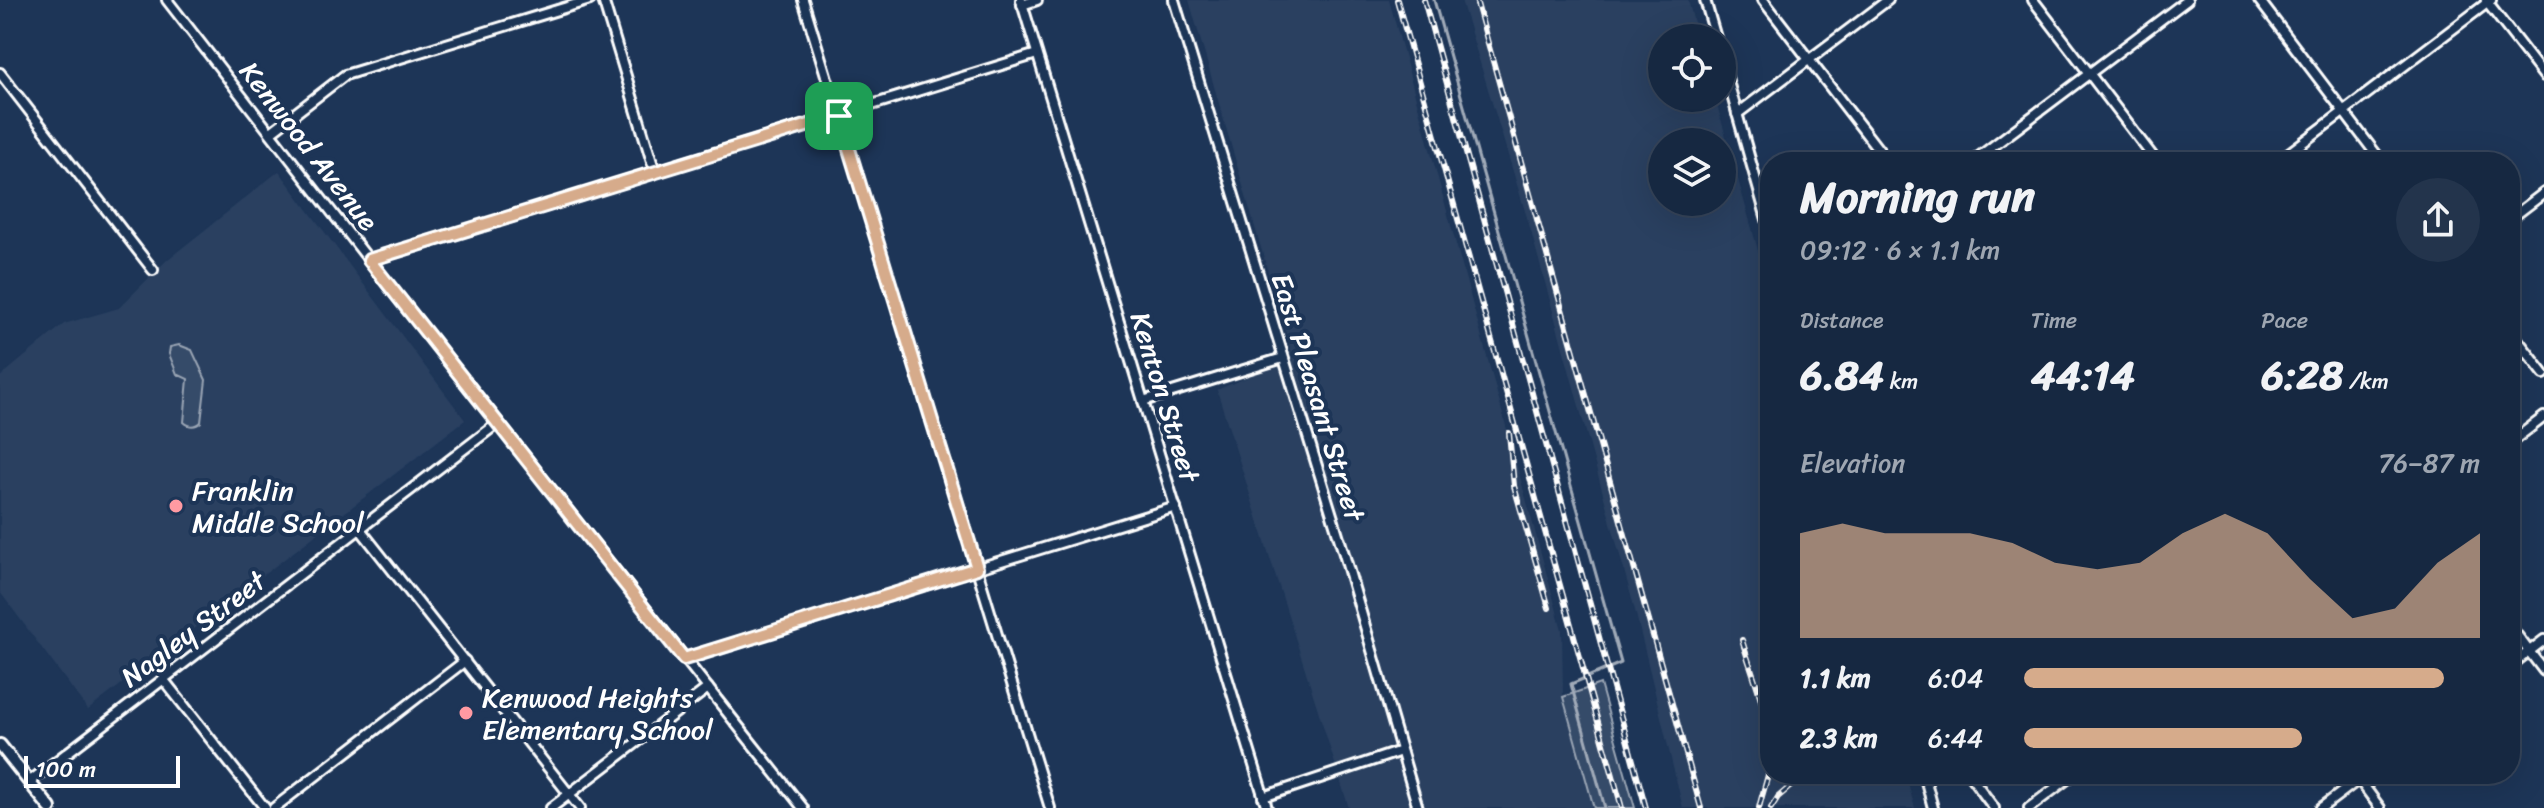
<!DOCTYPE html>
<meta charset="utf-8">
<style>
:root{--surface:#162841;--page:#23344c;--text:#f1f3f6;--muted:#9ea6b1;--line:#35445a;--accent:#d6ab8b}
body{margin:0;font-family:Sriracha,sans-serif;background:var(--page);color:var(--text);height:100vh;display:flex;flex-direction:column;font-size:30px;white-space:nowrap}
*{box-sizing:border-box;margin:0}
p{font-size:26px;color:var(--muted)}
.icon{flex:none;width:44px;height:44px;fill:none;stroke:currentColor;stroke-width:2;stroke-linecap:round;stroke-linejoin:round}
.map{position:relative;flex:1;overflow:hidden}
.side{position:absolute;left:1760px;top:152px;width:760px;height:632px;display:flex;flex-direction:column;background:var(--surface);border-radius:32px;box-shadow:0 8px 32px #0002,0 0 0 2px var(--line)}
.side>*{flex:none}
.tools{position:absolute;left:1648px;top:24px;display:grid;gap:16px}
.tools a{display:grid;place-items:center;width:88px;height:88px;border-radius:50%;background:var(--surface);box-shadow:0 8px 32px #0002,0 0 0 2px var(--line);font-size:40px}
.scale{position:absolute;left:24px;bottom:20px;width:156px;box-sizing:border-box;padding-left:8px;border:4px solid #fff;border-top:0;font-size:22px;line-height:28px;white-space:nowrap;color:#fff;-webkit-text-stroke:6px #1d3557;paint-order:stroke}
.pin{position:absolute;display:grid;place-items:center;width:68px;height:68px;color:#fff;margin:-34px;border-radius:16px;box-shadow:0 4px 12px #0006}
.round{display:grid;place-items:center;flex:none;width:84px;height:84px;border-radius:42px;background:var(--page)}
.overview{display:flex;align-items:center;justify-content:space-between;height:136px;padding:0 40px}
h1{font-size:44px;font-weight:700;line-height:60px}
.stats{display:grid;grid-template-columns:repeat(3,1fr);gap:12px;height:136px;padding:8px 40px}
.stats div{display:grid;align-content:center}
.stats b{font-size:40px;font-weight:700}
.stats small{font-size:22px;font-weight:400}
.stats p{font-size:22px}
.chart{height:224px;padding:16px 40px}
.chart p{display:flex;justify-content:space-between}
.chart svg{width:100%;height:144px;margin-top:8px;fill:var(--accent);opacity:.7}
ul{padding:0 40px;list-style:none;font-size:26px}
li{display:grid;grid-template-columns:128px 96px 1fr;align-items:center;height:60px}
li i{height:20px;border-radius:10px;background:var(--accent)}
.map>svg:first-child{display:block}
.built{fill:#2a4161;fill-rule:evenodd}
.green{fill:#364b69;stroke:#9aa5b4;stroke-width:2}
.lines{fill:none;stroke-linecap:round;stroke-linejoin:round}
.stream{stroke:#a0aab8;stroke-width:3}
.minor-casing{stroke:#fff;stroke-width:14}
.tertiary-casing{stroke:#fff;stroke-width:16}
.minor{stroke:#1d3557;stroke-width:8}
.tertiary{stroke:#1d3557;stroke-width:10}
.rail-casing{stroke:#fff;stroke-width:6}
.rail{stroke:#1d3557;stroke-width:3;stroke-dasharray:9;stroke-linecap:butt}
.route-casing{stroke:#fff;stroke-width:16}
.route{stroke:#d6ab8b;stroke-width:10}
.poi-dot{fill:#ff9aa2;stroke:#1d3557;stroke-width:3}
.labels{text-anchor:middle;dominant-baseline:central;stroke-width:8;stroke-linejoin:round;paint-order:stroke}
.street-label{font-size:28px;fill:#fff;stroke:#1d3557}
.poi-label{font-size:28px;fill:#fff;stroke:#1d3557;text-anchor:start}
</style>
<div class="map">
<svg width="2544" height="808" viewBox="0 0 2544 808">
<rect width="100%" height="100%" fill="#1d3557"/>
<filter id="ink" filterUnits="userSpaceOnUse"><feTurbulence type="fractalNoise" baseFrequency=".0125" numOctaves="2"/><feDisplacementMap in="SourceGraphic" scale="16" xChannelSelector="R" yChannelSelector="G"/><feConvolveMatrix kernelMatrix="1 2 1 2 8 2 1 2 1" color-interpolation-filters="sRGB"/></filter>
<g filter="url(#ink)">
<!-- built -->
<g class="built">
<polygon points="1189,0 1389,0 1562,630 1563,697 1594,808 1349,808 1217,390 1293,358"/>
<path d="M1461,0H1688L1698,38H1662V98H1715L1770,293V774H1905L1915,808H1683L1635,610L1529,224ZM1722,142V202H1662V142Z"/>
<polygon points="279,171 465,420 88,710 0,592 0,377 64,324 119,308 167,260"/>
</g>
<!-- green -->
<g class="green">
<path d="M179,345L192,350L206,380L201,422C196,427 189,427 184,422L188,379L177,374L169,354L170,347Z"/>
<polygon points="1600,684 1635,808 1594,808 1563,697"/>
</g>
<g class="lines">
<!-- stream -->
<polyline class="stream" points="1434,0 1621,663 1571,684 1605,808"/>
<defs>
<g id="minor">
<polyline points="167,0 369,260 803,808"/>
<polyline points="603,0 655,172"/>
<polyline points="803,0 1050,808"/>
<polyline points="1021,0 1267,808"/>
<polyline points="1174,0 1344,554 1418,808"/>
<polyline points="1705,0 1716,38"/>
<polyline points="1763,0 1888,162"/>
<polyline points="2033,0 2157,162"/>
<polyline points="2259,0 2382,162"/>
<polyline points="2486,1 2544,76"/>
<polyline points="1022,5 1037,0"/>
<polyline points="1722,60 1770,230"/>
<polyline points="0,73 153,270"/>
<polyline points="1737,114 1888,0"/>
<polyline points="271,132 345,75 590,0"/>
<polyline points="1972,162 2187,0"/>
<polyline points="2277,162 2491,0"/>
<polyline points="2510,219 2544,193"/>
<polyline points="369,260 1037,54"/>
<polyline points="2510,330 2544,374"/>
<polyline points="1143,401 1283,358"/>
<polyline points="2510,443 2544,417"/>
<polyline points="360,529 580,808"/>
<polyline points="2510,626 2544,671"/>
<polyline points="684,659 1176,507"/>
<polyline points="2510,666 2544,640"/>
<polyline points="163,679 265,808"/>
<polyline points="1924,774 1933,808"/>
<polyline points="1969,774 1994,808"/>
<polyline points="2355,774 2380,808"/>
<polyline points="29,782 498,423"/>
<polyline points="1263,797 1401,751"/>
<polyline points="274,808 465,661"/>
<polyline points="551,808 708,688"/>
<polyline points="2029,808 2074,774"/>
<polyline points="2321,808 2366,774"/>
</g>
<polyline id="tertiary" points="0,745 50,808"/>
</defs>
<!-- minor casing -->
<use href="#minor" class="minor-casing"/>
<!-- tertiary casing -->
<use href="#tertiary" class="tertiary-casing"/>
<!-- minor -->
<use href="#minor" class="minor"/>
<!-- tertiary -->
<use href="#tertiary" class="tertiary"/>
<defs>
<g id="rail">
<polyline points="1397,0 1622,808"/>
<polyline points="1424,0 1646,808"/>
<polyline points="1476,0 1701,808"/>
<polyline points="1509,433 1514,486 1549,608"/>
<path d="M1742,640C1753,678 1774,724 1770,765C1768,779 1762,794 1759,808"/>
<polyline points="1771,808 1778,797 1805,774"/>
</g>
</defs>
<!-- rail casing -->
<use href="#rail" class="rail-casing"/>
<!-- rail -->
<use href="#rail" class="rail"/>
</g>
</g>
<g class="lines" filter="url(#ink)">
<defs>
<polygon id="route" points="839,116 977,568 684,659 369,260"/>
</defs>
<!-- route casing -->
<use href="#route" class="route-casing"/>
<!-- route -->
<use href="#route" class="route"/>
</g>
<!-- markers -->
<g class="poi-dot">
<circle cx="176" cy="506" r="8"/>
<circle cx="466" cy="713" r="8"/>
</g>
<g class="labels">
<!-- street labels -->
<g class="street-label">
<text transform="translate(309 146) rotate(52)">Kenwood Avenue</text>
<text transform="translate(1165 397) rotate(73)">Kenton Street</text>
<text transform="translate(1318 397) rotate(73)">East Pleasant Street</text>
<text transform="translate(193 629) rotate(-37)">Nagley Street</text>
</g>
<!-- poi labels -->
<g class="poi-label">
<text x="192" y="490">Franklin<tspan x="192" dy="32">Middle School</tspan></text>
<text x="482" y="697">Kenwood Heights<tspan x="482" dy="32">Elementary School</tspan></text>
</g>
</g>
</svg>
<div class="tools">
<a><svg class="icon" aria-label="locate" viewBox="0 0 24 24"><circle cx="12" cy="12" r="6"/><path d="M12 2v4M12 18v4M2 12h4M18 12h4"/></svg></a>
<a><svg class="icon" aria-label="layers" viewBox="0 0 24 24"><path d="M12 4l9 5-9 5-9-5zM3 14l9 5 9-5"/></svg></a>
</div>
<div class="scale">100 m</div>
<div class="pin" style="left:839px;top:116px;background:#1e9e55"><svg class="icon" aria-label="arrive" viewBox="0 0 24 24"><path d="M6 21V4h12l-3 4 3 4H6"/></svg></div>
<section class="side">
<div class="overview"><div><h1>Morning run</h1><p>09:12 · 6 × 1.1 km</p></div><a class="round"><svg class="icon" aria-label="share" viewBox="0 0 24 24"><path d="M12 15V3M7 8l5-5 5 5M5 13v7h14v-7"/></svg></a></div>
<div class="stats">
<div><p>Distance</p><b>6.84<small> km</small></b></div>
<div><p>Time</p><b>44:14</b></div>
<div><p>Pace</p><b>6:28<small> /km</small></b></div>
</div>
<div class="chart"><p><span>Elevation</span>76–87 m</p>
<svg viewBox="0 0 160 44" preserveAspectRatio="none"><path d="M0 44V12L10 9L20 12L30 12L40 12L50 15L60 21L70 23L80 21L90 12L100 6L110 12L120 26L130 38L140 35L150 21L160 12V44z"/></svg>
</div>
<ul>
<li><b>1.1 km</b>6:04<i style="width:92%"></i></li>
<li><b>2.3 km</b>6:44<i style="width:61%"></i></li>
</ul>
</section>
</div>
